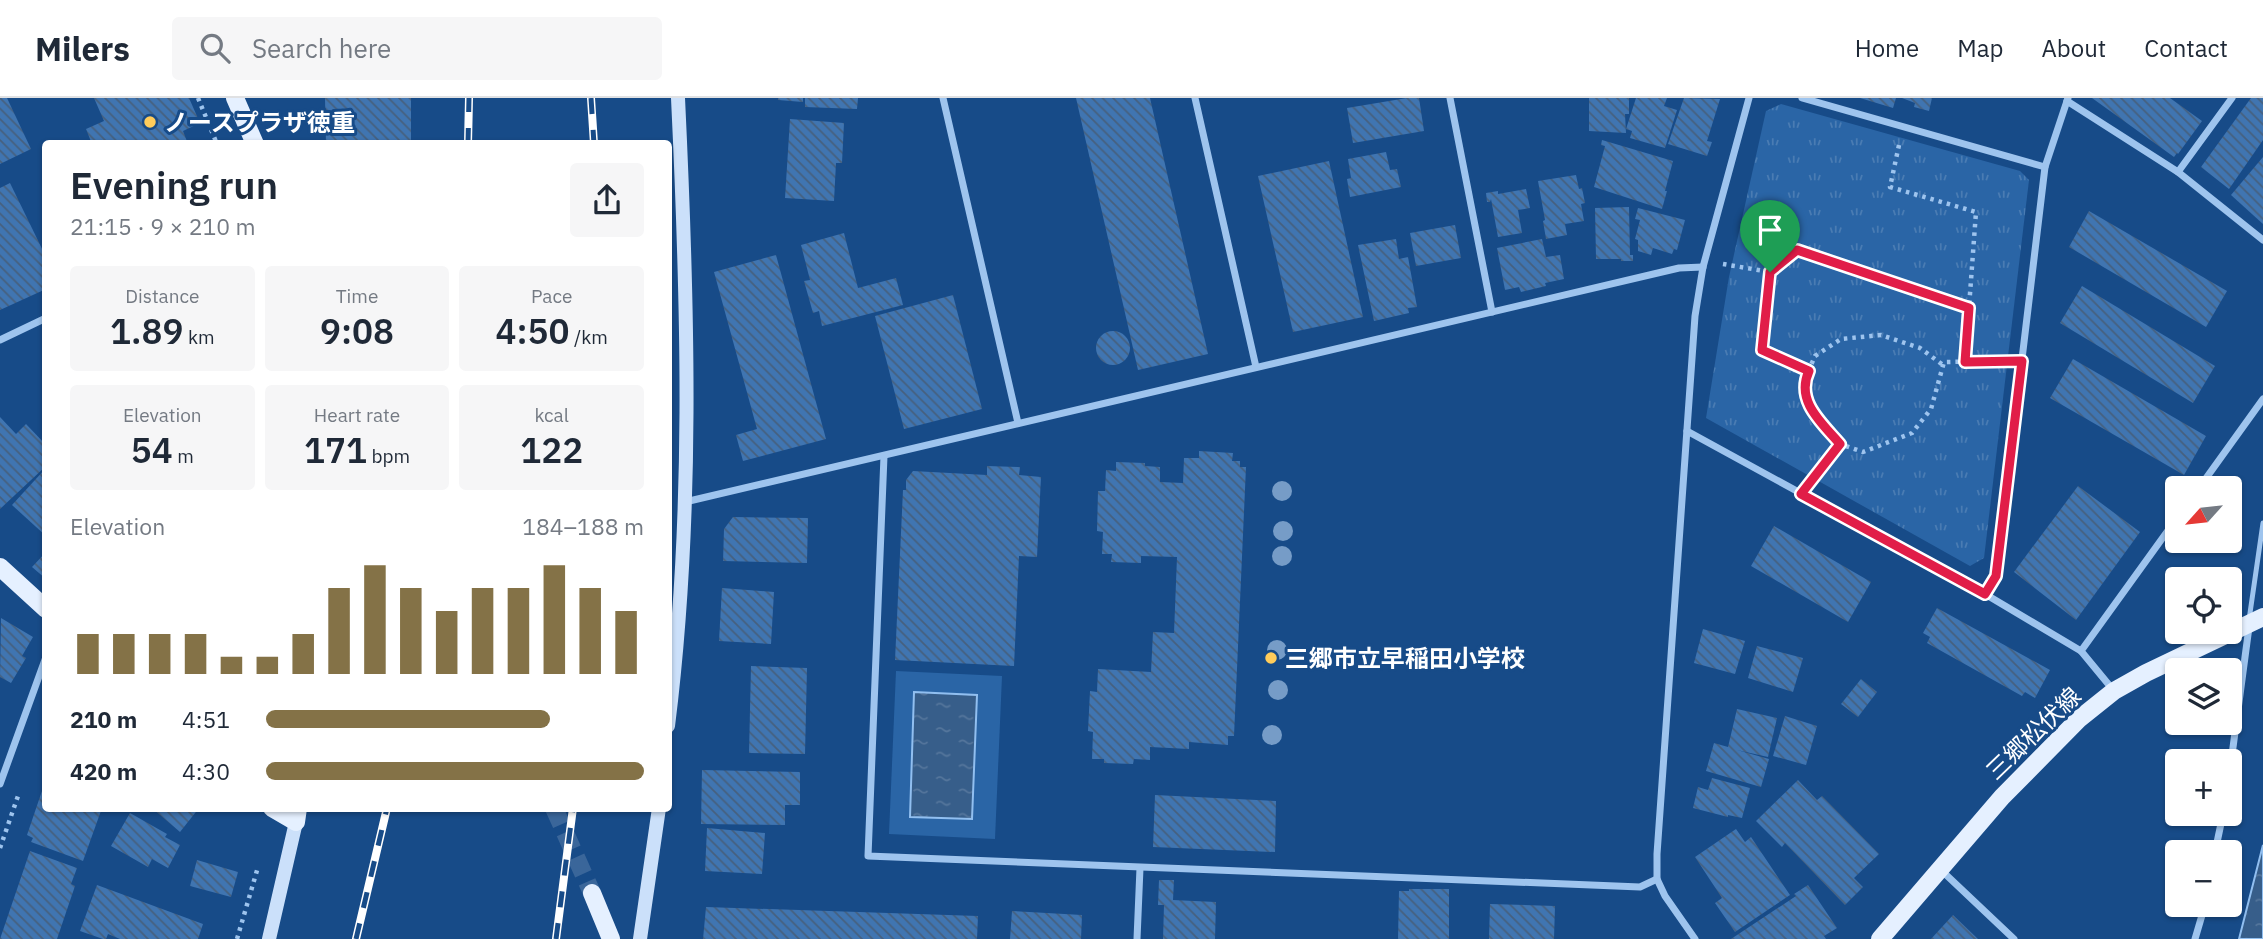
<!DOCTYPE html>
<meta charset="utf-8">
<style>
:root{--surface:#fff;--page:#f6f6f7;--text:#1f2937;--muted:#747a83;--line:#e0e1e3;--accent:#847247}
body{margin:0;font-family:"IBM Plex Sans","Noto Sans JP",sans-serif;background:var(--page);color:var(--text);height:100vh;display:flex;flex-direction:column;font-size:26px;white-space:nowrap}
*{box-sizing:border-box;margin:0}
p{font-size:23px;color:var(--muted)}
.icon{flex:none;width:38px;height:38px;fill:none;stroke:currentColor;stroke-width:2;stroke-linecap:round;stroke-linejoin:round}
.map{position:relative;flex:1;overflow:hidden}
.details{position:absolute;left:42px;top:42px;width:630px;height:672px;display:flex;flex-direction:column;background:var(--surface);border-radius:7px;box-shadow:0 2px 5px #0004}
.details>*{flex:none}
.needle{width:46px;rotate:243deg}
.buttons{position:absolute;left:2165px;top:378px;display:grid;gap:14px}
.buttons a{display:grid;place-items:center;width:77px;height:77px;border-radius:7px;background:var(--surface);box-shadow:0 2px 5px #0004;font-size:35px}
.pin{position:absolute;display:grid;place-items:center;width:60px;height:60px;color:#fff;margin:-72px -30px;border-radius:50% 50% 50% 0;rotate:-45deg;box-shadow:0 0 7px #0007}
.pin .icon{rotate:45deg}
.round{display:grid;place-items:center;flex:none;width:74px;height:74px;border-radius:7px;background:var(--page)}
.head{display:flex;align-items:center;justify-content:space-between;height:119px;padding:0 28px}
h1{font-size:38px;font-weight:600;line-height:52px}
.metrics{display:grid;grid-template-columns:repeat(3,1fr);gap:10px;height:119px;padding:7px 28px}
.metrics div{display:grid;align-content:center;border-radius:7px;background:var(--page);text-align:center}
.metrics b{font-size:35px;font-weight:600}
.metrics small{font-size:19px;font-weight:400}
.metrics p{font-size:19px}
.chart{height:196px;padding:14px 28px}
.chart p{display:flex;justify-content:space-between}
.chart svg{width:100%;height:126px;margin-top:7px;stroke:var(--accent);stroke-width:6}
ul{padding:0 28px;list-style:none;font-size:23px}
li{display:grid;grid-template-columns:112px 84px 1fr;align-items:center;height:52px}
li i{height:18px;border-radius:9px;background:var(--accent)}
header{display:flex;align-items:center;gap:42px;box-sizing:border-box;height:98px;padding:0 35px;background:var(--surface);border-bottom:2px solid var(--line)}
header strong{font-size:33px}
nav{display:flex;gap:38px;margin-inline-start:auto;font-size:24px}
.search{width:490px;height:63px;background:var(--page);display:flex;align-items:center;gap:18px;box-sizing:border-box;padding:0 24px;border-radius:7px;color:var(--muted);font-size:26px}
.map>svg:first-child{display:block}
.park{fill:url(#park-tufts)}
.garden{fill:#2a65a6}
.water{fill:url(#water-ripples);stroke:#91bff0;stroke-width:2}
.building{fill:url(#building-back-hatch)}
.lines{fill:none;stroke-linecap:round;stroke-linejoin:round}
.primary-tunnel{stroke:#3a669a;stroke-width:18;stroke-dasharray:18 9;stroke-linecap:butt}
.path{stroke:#9ec4ee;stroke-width:4.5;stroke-dasharray:3.5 5;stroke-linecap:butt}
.lane{stroke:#9ec4ee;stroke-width:5}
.street{stroke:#9ec4ee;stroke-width:7}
.secondary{stroke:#cbe0fa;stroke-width:14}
.primary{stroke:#e5f0ff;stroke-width:18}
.rail-casing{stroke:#fff;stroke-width:8}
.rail{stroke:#174b88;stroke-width:5;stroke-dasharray:16;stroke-linecap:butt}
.tree{fill:#769cc7}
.route-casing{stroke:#fff;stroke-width:14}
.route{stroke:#e11d48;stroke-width:9}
.poi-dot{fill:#ffcc5b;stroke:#174b88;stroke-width:2.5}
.labels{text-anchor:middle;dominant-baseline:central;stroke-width:6;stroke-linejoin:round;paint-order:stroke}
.poi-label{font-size:24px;font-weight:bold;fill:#fff;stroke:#174b88;text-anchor:start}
.street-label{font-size:24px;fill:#fff;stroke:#174b88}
</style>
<header>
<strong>Milers</strong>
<div class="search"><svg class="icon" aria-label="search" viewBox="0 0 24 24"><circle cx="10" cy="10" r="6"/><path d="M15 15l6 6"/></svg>Search here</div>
<nav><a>Home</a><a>Map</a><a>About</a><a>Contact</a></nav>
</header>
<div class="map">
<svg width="2263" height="841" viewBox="0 0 2263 841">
<defs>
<pattern id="park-tufts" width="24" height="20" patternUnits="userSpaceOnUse" patternTransform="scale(1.75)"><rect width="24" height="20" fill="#2a65a6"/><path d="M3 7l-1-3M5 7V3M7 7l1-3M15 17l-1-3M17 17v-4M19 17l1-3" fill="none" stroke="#4a7cb3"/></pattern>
<pattern id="water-ripples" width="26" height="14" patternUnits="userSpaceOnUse" patternTransform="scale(1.75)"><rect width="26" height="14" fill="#375e8a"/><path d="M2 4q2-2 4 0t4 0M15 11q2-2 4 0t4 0" fill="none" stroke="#55769c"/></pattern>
<pattern id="building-back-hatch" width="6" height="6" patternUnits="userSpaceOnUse" patternTransform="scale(1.75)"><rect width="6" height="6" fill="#4075b1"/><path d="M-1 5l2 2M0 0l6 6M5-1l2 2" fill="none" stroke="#46607e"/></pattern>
</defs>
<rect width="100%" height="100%" fill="#174b88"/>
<!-- park -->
<polygon class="park" points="1781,6 2020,73 2029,82 1984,460 1970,468 1706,320 1729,179 1766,13"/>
<!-- garden -->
<polygon class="garden" points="896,573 1002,578 995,741 889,736"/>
<!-- water -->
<g class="water">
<polygon points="914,594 977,597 972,721 910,719"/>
<polygon points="2263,747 2263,841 2239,841"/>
</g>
<!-- building -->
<g class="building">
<polygon points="0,0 7,0 31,51 0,66"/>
<polygon points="94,0 189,0 200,25 183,33 188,46 92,46 86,31 104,23"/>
<polygon points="325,0 411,0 411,46 326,46"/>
<polygon points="778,0 803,0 803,4 778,2"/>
<polygon points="805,0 858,0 857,11 805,9"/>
<polygon points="1076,0 1150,0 1208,256 1138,272"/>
<polygon points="1407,0 1419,0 1424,33 1353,45 1347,10"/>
<polygon points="1589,0 1629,0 1629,16 1625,16 1626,35 1589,33"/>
<polygon points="1636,0 1667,0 1664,8 1677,12 1665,50 1630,40 1632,33 1626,31"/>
<polygon points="1684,0 1720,1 1707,43 1712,44 1707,58 1668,46"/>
<polygon points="1860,0 1896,0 1893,10"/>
<polygon points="1902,0 1932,0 1929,13 1914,9 1915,5"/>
<polygon points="2092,0 2170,0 2202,23 2178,56 2177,55 2174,59"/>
<polygon points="2251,0 2263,0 2263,42 2229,91 2201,69"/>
<polygon points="790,21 844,25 842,65 836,65 834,103 785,100"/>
<polygon points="1602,42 1673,63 1665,93 1667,93 1662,111 1594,89 1605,48 1601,47"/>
<polygon points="1386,54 1390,72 1397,71 1401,89 1350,99 1347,81 1351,80 1348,61"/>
<polygon points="2263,59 2263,126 2231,97"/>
<polygon points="1329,63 1363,219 1293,234 1258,78"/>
<polygon points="1576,77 1579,91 1582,90 1585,105 1581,106 1584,123 1565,126 1567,137 1546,141 1543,123 1545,122 1538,83"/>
<polygon points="10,85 46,159 46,191 0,212 0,90"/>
<polygon points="1526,91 1530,110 1518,112 1522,135 1498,139 1491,101 1490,104 1487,104 1486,95 1498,93 1498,96"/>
<polygon points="1629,109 1630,157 1633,157 1633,163 1621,163 1621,161 1596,161 1595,110"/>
<polygon points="1638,110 1685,122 1677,152 1674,151 1672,156 1653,150 1651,157 1638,153 1638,142 1635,141 1640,122 1635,121"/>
<polygon points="2089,113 2227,193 2206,229 2069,149"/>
<polygon points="1455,127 1461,160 1416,168 1410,135"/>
<polygon points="844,135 858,190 896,180 903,207 822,228 819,213 813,215 804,183 810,182 801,147"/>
<polygon points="1396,141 1399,161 1408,159 1417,209 1408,210 1409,215 1374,223 1358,147"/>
<polygon points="1542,141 1546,159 1560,157 1564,181 1545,185 1546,188 1521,194 1519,189 1505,192 1497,150"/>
<polygon points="776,157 826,341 743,363 736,337 757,331 714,174"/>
<polygon points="2082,188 2215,268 2193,305 2060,225"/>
<polygon points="953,197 982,311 904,331 875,218"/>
<circle cx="1113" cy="250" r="17"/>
<polygon points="2073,261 2206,338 2184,377 2050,300"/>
<polygon points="0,319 16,336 26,326 46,347 46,368 0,411"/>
<polygon points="1199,353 1233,355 1232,363 1240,363 1240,369 1246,369 1234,638 1228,638 1228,647 1189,644 1189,651 1150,649 1150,662 1134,661 1133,666 1104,665 1104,661 1092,661 1093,634 1088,633 1090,593 1097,594 1098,571 1151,574 1153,534 1174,535 1177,459 1141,458 1141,465 1111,464 1112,456 1102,456 1103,434 1097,433 1098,393 1105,393 1106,372 1116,373 1116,364 1145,365 1145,368 1160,369 1160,384 1183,385 1184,360 1199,360"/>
<polygon points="987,368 1020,369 1019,377 1041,379 1037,459 1019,458 1014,568 895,562 903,392 906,392 906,382 913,373 987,377"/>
<polygon points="46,370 46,438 12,407"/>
<polygon points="2078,388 2140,434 2076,522 2014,474"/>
<polygon points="733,419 808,420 807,465 723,463 724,431"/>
<polygon points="1774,428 1871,484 1848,524 1751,468"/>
<polygon points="46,454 46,481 32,469"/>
<polygon points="722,490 774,494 771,546 719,543"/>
<polygon points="1937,510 2050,572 2035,600 2025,594 2022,598 1927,545 1930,539 1923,535"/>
<polygon points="1,520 33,539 22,558 26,560 11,585 0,579"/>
<polygon points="1703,531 1745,543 1735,576 1694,565"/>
<polygon points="1757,548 1803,560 1793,594 1748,580"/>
<polygon points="751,568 807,570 805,656 749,655"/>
<polygon points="1861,581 1877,594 1858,619 1841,606"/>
<polygon points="1737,611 1777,620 1768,659 1737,652 1769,661 1761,689 1706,673 1714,645 1728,649"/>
<polygon points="1785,618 1817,628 1806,667 1773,658"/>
<polygon points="702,672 800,674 800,707 785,707 785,727 701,726"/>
<polygon points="1712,680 1750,690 1742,720 1728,717 1728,719 1693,710 1698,689 1708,692"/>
<polygon points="1798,682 1817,702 1822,698 1879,756 1854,780 1863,789 1845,807 1785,745 1782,749 1756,723"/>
<polygon points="45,684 46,710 102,710 83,763 31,744 33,740 27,737"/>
<polygon points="1155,697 1276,703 1275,754 1153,749"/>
<polygon points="152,710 199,710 180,734"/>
<polygon points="130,715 167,736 165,739 180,747 168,770 152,761 148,769 111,748"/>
<polygon points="707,730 765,735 762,776 705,773"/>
<polygon points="1736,731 1745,744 1751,739 1790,797 1735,834 1715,805 1722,800 1695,759"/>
<polygon points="30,753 77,770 71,786 75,788 57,841 0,841"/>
<polygon points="197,762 238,774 231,799 190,788"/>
<polygon points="1159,782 1174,782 1173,802 1216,804 1215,841 1163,841 1164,807 1158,807"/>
<polygon points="97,787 203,826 198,841 120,841 108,836 106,841 103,841 80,833"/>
<polygon points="1808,787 1837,830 1824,838 1826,841 1731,841 1796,798 1794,796"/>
<polygon points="1409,791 1449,791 1449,841 1398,841 1399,793 1409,793"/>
<polygon points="1490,806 1555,808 1554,841 1489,841"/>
<polygon points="706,809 978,818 977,841 703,841"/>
<polygon points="1012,813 1082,817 1081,841 1010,841"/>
<polygon points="1953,817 1978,841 1931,841"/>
</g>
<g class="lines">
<!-- primary-tunnel -->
<polyline class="primary-tunnel" points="554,710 592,795"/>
<!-- path -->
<g class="path">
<polyline points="198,0 217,46"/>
<polyline points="1899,47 1890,89 1976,114 1965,264"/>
<polyline points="1723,166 1770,174 1797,152 1969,210"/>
<polyline points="1770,174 1762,252 1809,273"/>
<polyline points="1840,346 1809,309 1804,283 1815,258 1841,241 1881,237 1920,250 1943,267"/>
<polyline points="1812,381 1840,346 1863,354 1912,335 1931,311 1944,264 2001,263"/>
<polyline points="0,750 18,698"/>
<polyline points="237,841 258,769"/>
</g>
<!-- lane -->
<polyline class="lane" points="2249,522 2263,425"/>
<!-- street -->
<g class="street">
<polyline points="943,0 1018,325"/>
<polyline points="1195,0 1256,269"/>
<polyline points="1450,0 1492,214"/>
<polyline points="1802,0 2045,69"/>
<polyline points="2067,3 2178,74 2263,142"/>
<polyline points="2178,74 2232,0"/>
<polyline points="0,242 46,220"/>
<polyline points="1687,333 1985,496 2081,553"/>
<polyline points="884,358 868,758 1640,789 1657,781"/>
<polyline points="2199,390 2263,301"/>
<polyline points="685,404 1679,170 1703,169"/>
<polyline points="1985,496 1996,478 2045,69 2068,0"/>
<polyline points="2114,593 2081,553 2177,420"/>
<polyline points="2230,672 2249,529"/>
<polyline points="0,686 46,559"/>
<polyline points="2215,754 2223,716"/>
<polyline points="1941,772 2014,841"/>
<polyline points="1137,841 1140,770"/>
<polyline points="1695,841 1665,798 1657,781 1657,756 1695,218 1703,169 1749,0"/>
<polyline points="2195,841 2205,807"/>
</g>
<!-- secondary -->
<g class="secondary">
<path d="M668,628C694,420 688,209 678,0"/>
<polyline points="269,841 296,724"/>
<polyline points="640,841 659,710"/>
</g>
<!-- primary -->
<g class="primary">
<polyline points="235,0 255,46"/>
<polyline points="0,469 46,511"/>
<polyline points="272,710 296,724 298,710"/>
<polyline points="592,795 611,841"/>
<polyline points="1880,841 2002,699 2079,621 2114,593 2146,575 2263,519"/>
</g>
<defs>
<g id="rail">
<polyline points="591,0 594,46"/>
<polyline points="468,46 469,0"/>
<polyline points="356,841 387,710"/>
<polyline points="556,841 573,710"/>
</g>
</defs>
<!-- rail casing -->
<use href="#rail" class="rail-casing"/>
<!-- rail -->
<use href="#rail" class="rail"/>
</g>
<!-- trees -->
<g class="tree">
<circle cx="1282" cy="393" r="10"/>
<circle cx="1283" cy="433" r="10"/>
<circle cx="1282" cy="458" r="10"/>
<circle cx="1277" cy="552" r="10"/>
<circle cx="1278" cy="592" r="10"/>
<circle cx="1272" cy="637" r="10"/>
</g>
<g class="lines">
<defs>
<path id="route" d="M1797,152L1969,210L1965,264L2022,263L1996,478L1985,496L1801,396L1840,346C1822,325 1795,303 1809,273L1762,252L1770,174Z"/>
</defs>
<!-- route casing -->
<use href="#route" class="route-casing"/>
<!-- route -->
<use href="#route" class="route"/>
</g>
<!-- markers -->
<g class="poi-dot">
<circle cx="150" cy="24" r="7"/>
<circle cx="1271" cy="560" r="7"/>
</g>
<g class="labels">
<!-- poi labels -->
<g class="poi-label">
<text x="164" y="24">ノースプラザ徳重</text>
<text x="1285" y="560">三郷市立早稲田小学校</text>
</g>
<!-- street labels -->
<g class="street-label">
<text transform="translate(2033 635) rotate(-44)">三郷松伏線</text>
</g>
</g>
</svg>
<div class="buttons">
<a><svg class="needle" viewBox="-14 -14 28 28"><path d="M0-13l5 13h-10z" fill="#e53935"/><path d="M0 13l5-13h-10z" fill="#747a83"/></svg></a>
<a><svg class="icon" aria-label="locate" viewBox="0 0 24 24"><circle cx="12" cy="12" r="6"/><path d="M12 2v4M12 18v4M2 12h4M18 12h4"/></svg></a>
<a><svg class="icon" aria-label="layers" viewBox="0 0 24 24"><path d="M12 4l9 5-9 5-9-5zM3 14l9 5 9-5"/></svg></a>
<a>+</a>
<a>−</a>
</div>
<div class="pin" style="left:1770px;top:174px;background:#1e9e55"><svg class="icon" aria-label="arrive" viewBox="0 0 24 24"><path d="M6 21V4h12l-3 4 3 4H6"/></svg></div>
<section class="details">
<div class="head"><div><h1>Evening run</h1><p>21:15 · 9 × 210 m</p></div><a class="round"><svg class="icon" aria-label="share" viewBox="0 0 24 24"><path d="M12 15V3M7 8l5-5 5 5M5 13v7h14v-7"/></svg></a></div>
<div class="metrics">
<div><p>Distance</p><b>1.89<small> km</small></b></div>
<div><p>Time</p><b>9:08</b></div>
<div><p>Pace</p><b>4:50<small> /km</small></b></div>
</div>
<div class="metrics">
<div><p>Elevation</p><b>54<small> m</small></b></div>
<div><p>Heart rate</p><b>171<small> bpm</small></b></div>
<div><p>kcal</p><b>122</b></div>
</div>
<div class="chart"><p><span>Elevation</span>184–188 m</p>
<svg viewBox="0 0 160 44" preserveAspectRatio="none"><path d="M5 44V30M15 44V30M25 44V30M35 44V30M45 44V38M55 44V38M65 44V30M75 44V14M85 44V6M95 44V14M105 44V22M115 44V14M125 44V14M135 44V6M145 44V14M155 44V22"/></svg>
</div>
<ul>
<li><b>210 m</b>4:51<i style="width:75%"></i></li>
<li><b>420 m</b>4:30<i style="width:100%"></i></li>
</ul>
</section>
</div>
